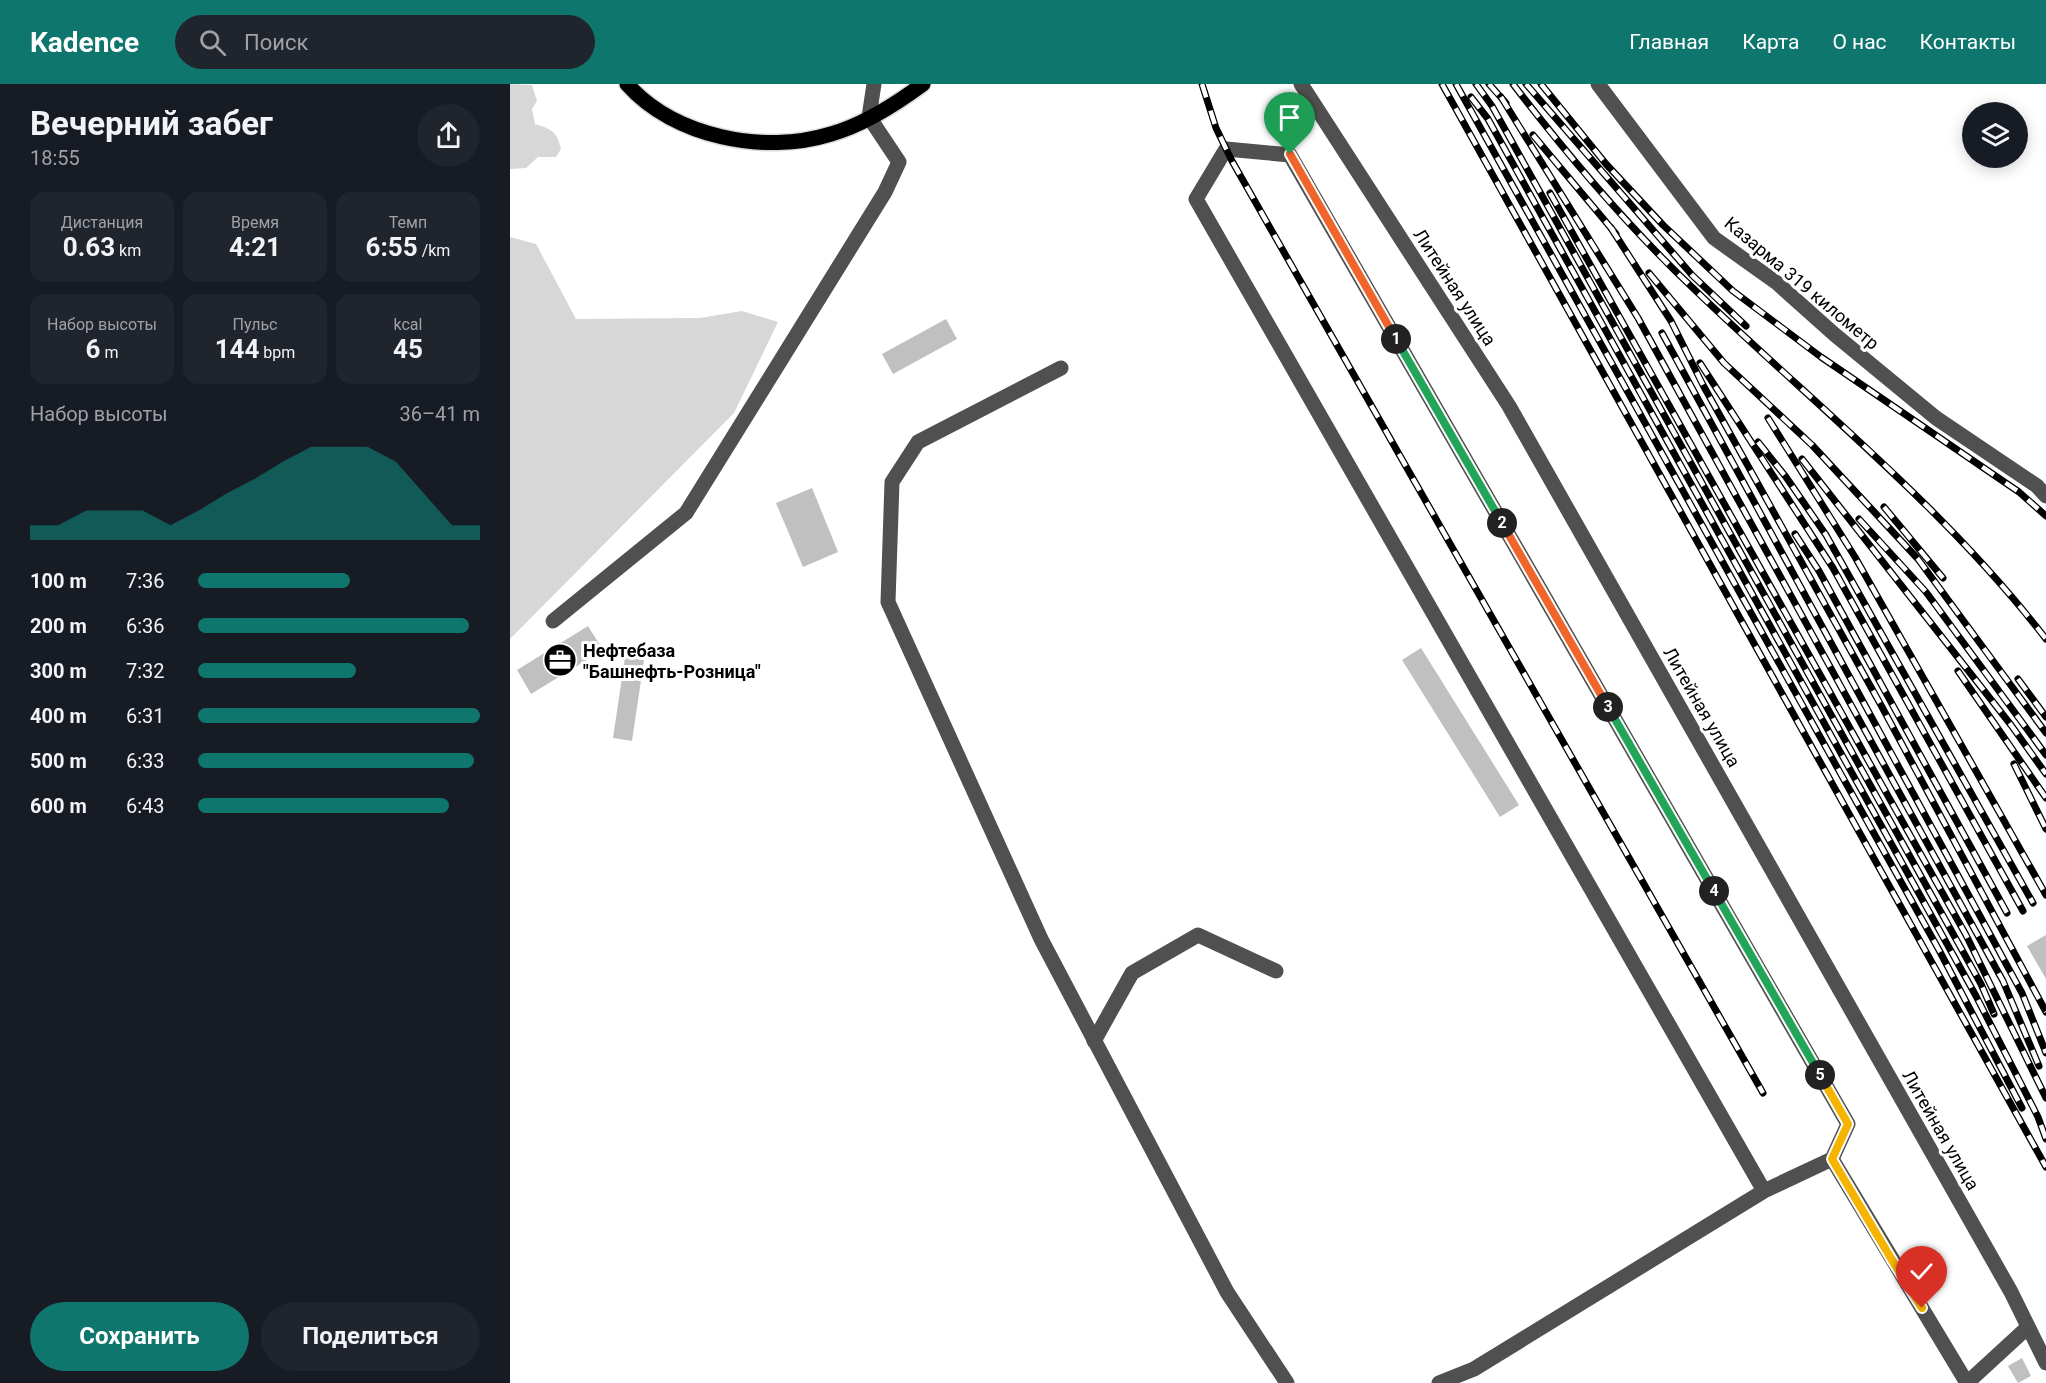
<!DOCTYPE html>
<html lang="ru">
<meta charset="utf-8">
<style>
:root{--surface:#171b24;--page:#20242c;--text:#f1f3f6;--muted:#9ea1a6;--accent:#0f766e}
body{margin:0;font-family:Roboto,sans-serif;background:var(--page);color:var(--text);height:100vh;display:flex;flex-direction:column;font-size:22px;white-space:nowrap}
*{box-sizing:border-box;margin:0}
p{font-size:20px;color:var(--muted)}
.icon{flex:none;width:33px;height:33px;fill:none;stroke:currentColor;stroke-width:2;stroke-linecap:round;stroke-linejoin:round}
.map{position:relative;flex:1;overflow:hidden}
.side{display:flex;flex-direction:column;background:var(--surface);width:510px}
.side>*{flex:none}
.buttons{position:absolute;left:1452px;top:18px;display:grid;gap:12px}
.buttons a{display:grid;place-items:center;width:66px;height:66px;border-radius:50%;background:var(--surface);box-shadow:0 3px 15px #0003;font-size:30px}
.pin{position:absolute;display:grid;place-items:center;width:51px;height:51px;color:#fff;margin:-62px -26px;border-radius:50% 50% 50% 0;rotate:-45deg;box-shadow:0 0 6px #0007}
.pin .icon{rotate:45deg}
.km{position:absolute;width:30px;height:30px;margin:-15px;border-radius:50%;background:#222;color:#fff;font-size:16px;line-height:30px;text-align:center}
.round{display:grid;place-items:center;flex:none;width:63px;height:63px;border-radius:32px;background:var(--page)}
.head{display:flex;align-items:center;justify-content:space-between;height:102px;padding:0 30px}
h1{font-size:33px;font-weight:700;line-height:45px}
.figures{display:grid;grid-template-columns:repeat(3,1fr);gap:9px;height:102px;padding:6px 30px}
.figures div{display:grid;align-content:center;border-radius:15px;background:var(--page);text-align:center}
.figures b{font-size:26px;font-weight:700}
.figures small{font-size:16px;font-weight:400}
.figures p{font-size:16px}
.chart{height:168px;padding:12px 30px}
.chart p{display:flex;justify-content:space-between}
.chart svg{width:100%;height:108px;margin-top:6px;fill:var(--accent);opacity:.7}
.primary-button{display:flex;gap:12px;margin-top:auto;padding:12px 30px}
.primary-button a{flex:1;height:69px;border-radius:36px;background:var(--accent);color:#fff;font-size:24px;font-weight:700;line-height:69px;text-align:center}
.primary-button a+a{background:var(--page);color:var(--text)}
ul{padding:0 30px;list-style:none;font-size:20px}
li{display:grid;grid-template-columns:96px 72px 1fr;align-items:center;height:45px}
li i{height:15px;border-radius:8px;background:var(--accent)}
header{display:flex;align-items:center;gap:36px;box-sizing:border-box;height:84px;padding:0 30px;background:var(--accent);color:#fff}
header strong{font-size:28px}
nav{display:flex;gap:33px;margin-inline-start:auto;font-size:21px}
.search{width:420px;height:54px;background:var(--page);display:flex;align-items:center;gap:15px;box-sizing:border-box;padding:0 21px;border-radius:33px;color:var(--muted);font-size:22px}
main{display:flex;flex:1;min-height:0}
.map>svg:first-child{display:block}
.green{fill:#d7d7d7}
.building{fill:#c0c0c0}
.lines{fill:none;stroke-linecap:round;stroke-linejoin:round}
.major-casing{stroke:#dbdbdb;stroke-width:18}
.minor{stroke:#505050;stroke-width:15}
.major{stroke:#000;stroke-width:15}
.rail-casing{stroke:#000;stroke-width:7}
.rail{stroke:#fff;stroke-width:4.5;stroke-dasharray:14;stroke-linecap:butt}
.split-1-casing{stroke:#fff;stroke-width:12}
.split-2-casing{stroke:#fff;stroke-width:12}
.split-3-casing{stroke:#fff;stroke-width:12}
.split-4-casing{stroke:#fff;stroke-width:12}
.split-5-casing{stroke:#fff;stroke-width:12}
.split-6-casing{stroke:#fff;stroke-width:12}
.split-7-casing{stroke:#fff;stroke-width:12}
.split-1{stroke:#f0652b;stroke-width:8}
.split-2{stroke:#22a559;stroke-width:8}
.split-3{stroke:#f0652b;stroke-width:8}
.split-4{stroke:#22a559;stroke-width:8}
.split-5{stroke:#22a559;stroke-width:8}
.split-6{stroke:#f5b400;stroke-width:8}
.split-7{stroke:#f5b400;stroke-width:8}
.labels{text-anchor:middle;dominant-baseline:central;stroke-width:6;stroke-linejoin:round;paint-order:stroke}
.street-label{font-size:18px;fill:#000;stroke:#fff}
.poi-label{font-size:18px;font-weight:bold;fill:#000;stroke:#fff;text-anchor:start}
</style>
<header>
<strong>Kadence</strong>
<div class="search"><svg class="icon" aria-label="search" viewBox="0 0 24 24"><circle cx="10" cy="10" r="6"/><path d="M15 15l6 6"/></svg>Поиск</div>
<nav><a>Главная</a><a>Карта</a><a>О нас</a><a>Контакты</a></nav>
</header>
<main>
<section class="side">
<div class="head"><div><h1>Вечерний забег</h1><p>18:55</p></div><a class="round"><svg class="icon" aria-label="share" viewBox="0 0 24 24"><path d="M12 15V3M7 8l5-5 5 5M5 13v7h14v-7"/></svg></a></div>
<div class="figures">
<div><p>Дистанция</p><b>0.63<small> km</small></b></div>
<div><p>Время</p><b>4:21</b></div>
<div><p>Темп</p><b>6:55<small> /km</small></b></div>
</div>
<div class="figures">
<div><p>Набор высоты</p><b>6<small> m</small></b></div>
<div><p>Пульс</p><b>144<small> bpm</small></b></div>
<div><p>kcal</p><b>45</b></div>
</div>
<div class="chart"><p><span>Набор высоты</span>36–41 m</p>
<svg viewBox="0 0 160 44" preserveAspectRatio="none"><path d="M0 44V38L10 38L20 32L30 32L40 32L50 38L60 32L70 25L80 19L90 12L100 6L110 6L120 6L130 12L140 25L150 38L160 38V44z"/></svg>
</div>
<ul>
<li><b>100 m</b>7:36<i style="width:54%"></i></li>
<li><b>200 m</b>6:36<i style="width:96%"></i></li>
<li><b>300 m</b>7:32<i style="width:56%"></i></li>
<li><b>400 m</b>6:31<i style="width:100%"></i></li>
<li><b>500 m</b>6:33<i style="width:98%"></i></li>
<li><b>600 m</b>6:43<i style="width:89%"></i></li>
</ul>
<div class="primary-button"><a>Сохранить</a><a>Поделиться</a></div>
</section>
<div class="map">
<svg width="1536" height="1299" viewBox="0 0 1536 1299">
<rect width="100%" height="100%" fill="#fff"/>
<!-- green -->
<g class="green">
<path d="M0,0L22,1L27,17L22,25L25,40C41,45 47,47 51,65L46,73H28L16,84L0,85Z"/>
<polygon points="0,153 26,160 66,235 190,234 232,227 268,238 224,329 0,555"/>
</g>
<!-- building -->
<g class="building">
<polygon points="436,235 447,255 383,290 372,270"/>
<polygon points="302,404 328,468 293,483 266,419"/>
<polygon points="78,542 93,566 21,610 7,586"/>
<polygon points="911,564 1009,721 990,733 892,576"/>
<polygon points="115,573 134,576 122,657 103,654"/>
<polygon points="1536,851 1536,895 1517,862"/>
<polygon points="1512,1274 1521,1292 1508,1299 1498,1282"/>
</g>
<g class="lines">
<defs>
<path id="major" d="M117,0C164,53 254,71 321,50C353,41 386,20 413,0"/>
</defs>
<!-- major casing -->
<use href="#major" class="major-casing"/>
<!-- minor -->
<g class="minor">
<polyline points="791,0 999,322 1501,1208 1536,1279"/>
<polyline points="1088,0 1204,154 1267,199 1324,250 1426,334 1527,402 1536,412"/>
<polyline points="551,284 408,358 382,398 378,518 531,855 717,1208 777,1299"/>
<polyline points="43,537 176,429 375,108 389,78 359,33 364,0"/>
<polyline points="584,957 622,889 688,851 766,887"/>
<polyline points="1322,1075 1457,1299"/>
<polyline points="929,1299 964,1285 1254,1107 1322,1075 1338,1040 780,71 716,65 686,115 1254,1107"/>
<polyline points="1457,1299 1518,1243"/>
</g>
<!-- major -->
<use href="#major" class="major"/>
<defs>
<g id="rail">
<polyline points="692,0 706,44 722,77 1253,1009"/>
<polyline points="932,0 1536,1083"/>
<polyline points="946,0 1429,866 1512,1024"/>
<polyline points="966,0 982,22 1471,900 1484,930"/>
<polyline points="979,0 996,19"/>
<path d="M1003,0C1059,73 1119,144 1186,207C1305,321 1435,424 1536,555"/>
<polyline points="1016,0 1182,191 1236,242"/>
<polyline points="1031,0 1096,80 1153,141 1223,207 1311,273 1509,408 1536,432"/>
<polyline points="961,13 978,35 1466,912 1528,1033 1536,1055"/>
<polyline points="991,13 1128,234 1493,897 1529,982"/>
<polyline points="1023,51 1106,150"/>
<polyline points="1040,109 1456,851 1536,1014"/>
<polyline points="1101,144 1161,237 1193,301 1372,623 1536,928"/>
<polyline points="1139,189 1214,279 1302,361 1408,475 1536,649"/>
<polyline points="1152,249 1512,909 1536,969"/>
<polyline points="1190,279 1323,484 1513,827"/>
<polyline points="1258,334 1345,473 1536,811"/>
<polyline points="1248,358 1276,393 1316,451 1523,819"/>
<polyline points="1292,375 1501,641 1536,690"/>
<polyline points="1374,423 1433,494"/>
<polyline points="1349,435 1416,508 1536,671"/>
<polyline points="1285,450 1309,487 1497,829"/>
<polyline points="1448,587 1536,714"/>
<polyline points="1508,595 1536,633"/>
<polyline points="1504,680 1536,745"/>
</g>
</defs>
<!-- rail casing -->
<use href="#rail" class="rail-casing"/>
<!-- rail -->
<use href="#rail" class="rail"/>
</g>
<g class="lines">
<defs>
<polyline id="split-1" points="780,70 886,255"/>
<polyline id="split-2" points="886,255 992,439"/>
<polyline id="split-3" points="992,439 1098,623"/>
<polyline id="split-4" points="1098,623 1204,807"/>
<polyline id="split-5" points="1204,807 1310,991"/>
<polyline id="split-6" points="1310,991 1338,1040 1322,1075 1382,1176"/>
<polyline id="split-7" points="1382,1176 1412,1224"/>
</defs>
<!-- split-1 casing -->
<use href="#split-1" class="split-1-casing"/>
<!-- split-2 casing -->
<use href="#split-2" class="split-2-casing"/>
<!-- split-3 casing -->
<use href="#split-3" class="split-3-casing"/>
<!-- split-4 casing -->
<use href="#split-4" class="split-4-casing"/>
<!-- split-5 casing -->
<use href="#split-5" class="split-5-casing"/>
<!-- split-6 casing -->
<use href="#split-6" class="split-6-casing"/>
<!-- split-7 casing -->
<use href="#split-7" class="split-7-casing"/>
<!-- split-1 -->
<use href="#split-1" class="split-1"/>
<!-- split-2 -->
<use href="#split-2" class="split-2"/>
<!-- split-3 -->
<use href="#split-3" class="split-3"/>
<!-- split-4 -->
<use href="#split-4" class="split-4"/>
<!-- split-5 -->
<use href="#split-5" class="split-5"/>
<!-- split-6 -->
<use href="#split-6" class="split-6"/>
<!-- split-7 -->
<use href="#split-7" class="split-7"/>
</g>
<!-- icons -->
<defs>
<symbol id="office-disc" viewBox="-11 -11 22 22"><circle r="9.5" fill="#000" stroke="#fff"/><path d="M-6-3h4V-5.5h4V-3h4V5H-6ZM-1-4.5V-3h2v-1.5ZM-6 0V1H6V0Z" fill="#fff"/></symbol>
</defs>
<g fill-rule="evenodd">
<use href="#office-disc" x="31" y="557" width="38" height="38"/>
</g>
<g class="labels">
<!-- street labels -->
<g class="street-label">
<text transform="translate(1292 199) rotate(40)">Казарма 319 километр</text>
<text transform="translate(945 203) rotate(57)">Литейная улица</text>
<text transform="translate(1192 623) rotate(60)">Литейная улица</text>
<text transform="translate(1431 1046) rotate(60)">Литейная улица</text>
</g>
<!-- poi labels -->
<g class="poi-label">
<text x="73" y="566">Нефтебаза<tspan x="73" dy="21">"Башнефть-Розница"</tspan></text>
</g>
</g>
</svg>
<div class="buttons">
<a><svg class="icon" aria-label="layers" viewBox="0 0 24 24"><path d="M12 4l9 5-9 5-9-5zM3 14l9 5 9-5"/></svg></a>
</div>
<div class="pin" style="left:780px;top:70px;background:#1e9e55"><svg class="icon" aria-label="arrive" viewBox="0 0 24 24"><path d="M6 21V4h12l-3 4 3 4H6"/></svg></div>
<div class="pin" style="left:1412px;top:1224px;background:#d93025"><svg class="icon" aria-label="check" viewBox="0 0 24 24"><path d="M5 12l5 5 9-10"/></svg></div>
<b class="km" style="left:886px;top:255px">1</b>
<b class="km" style="left:992px;top:439px">2</b>
<b class="km" style="left:1098px;top:623px">3</b>
<b class="km" style="left:1204px;top:807px">4</b>
<b class="km" style="left:1310px;top:991px">5</b>
</div>
</main>
